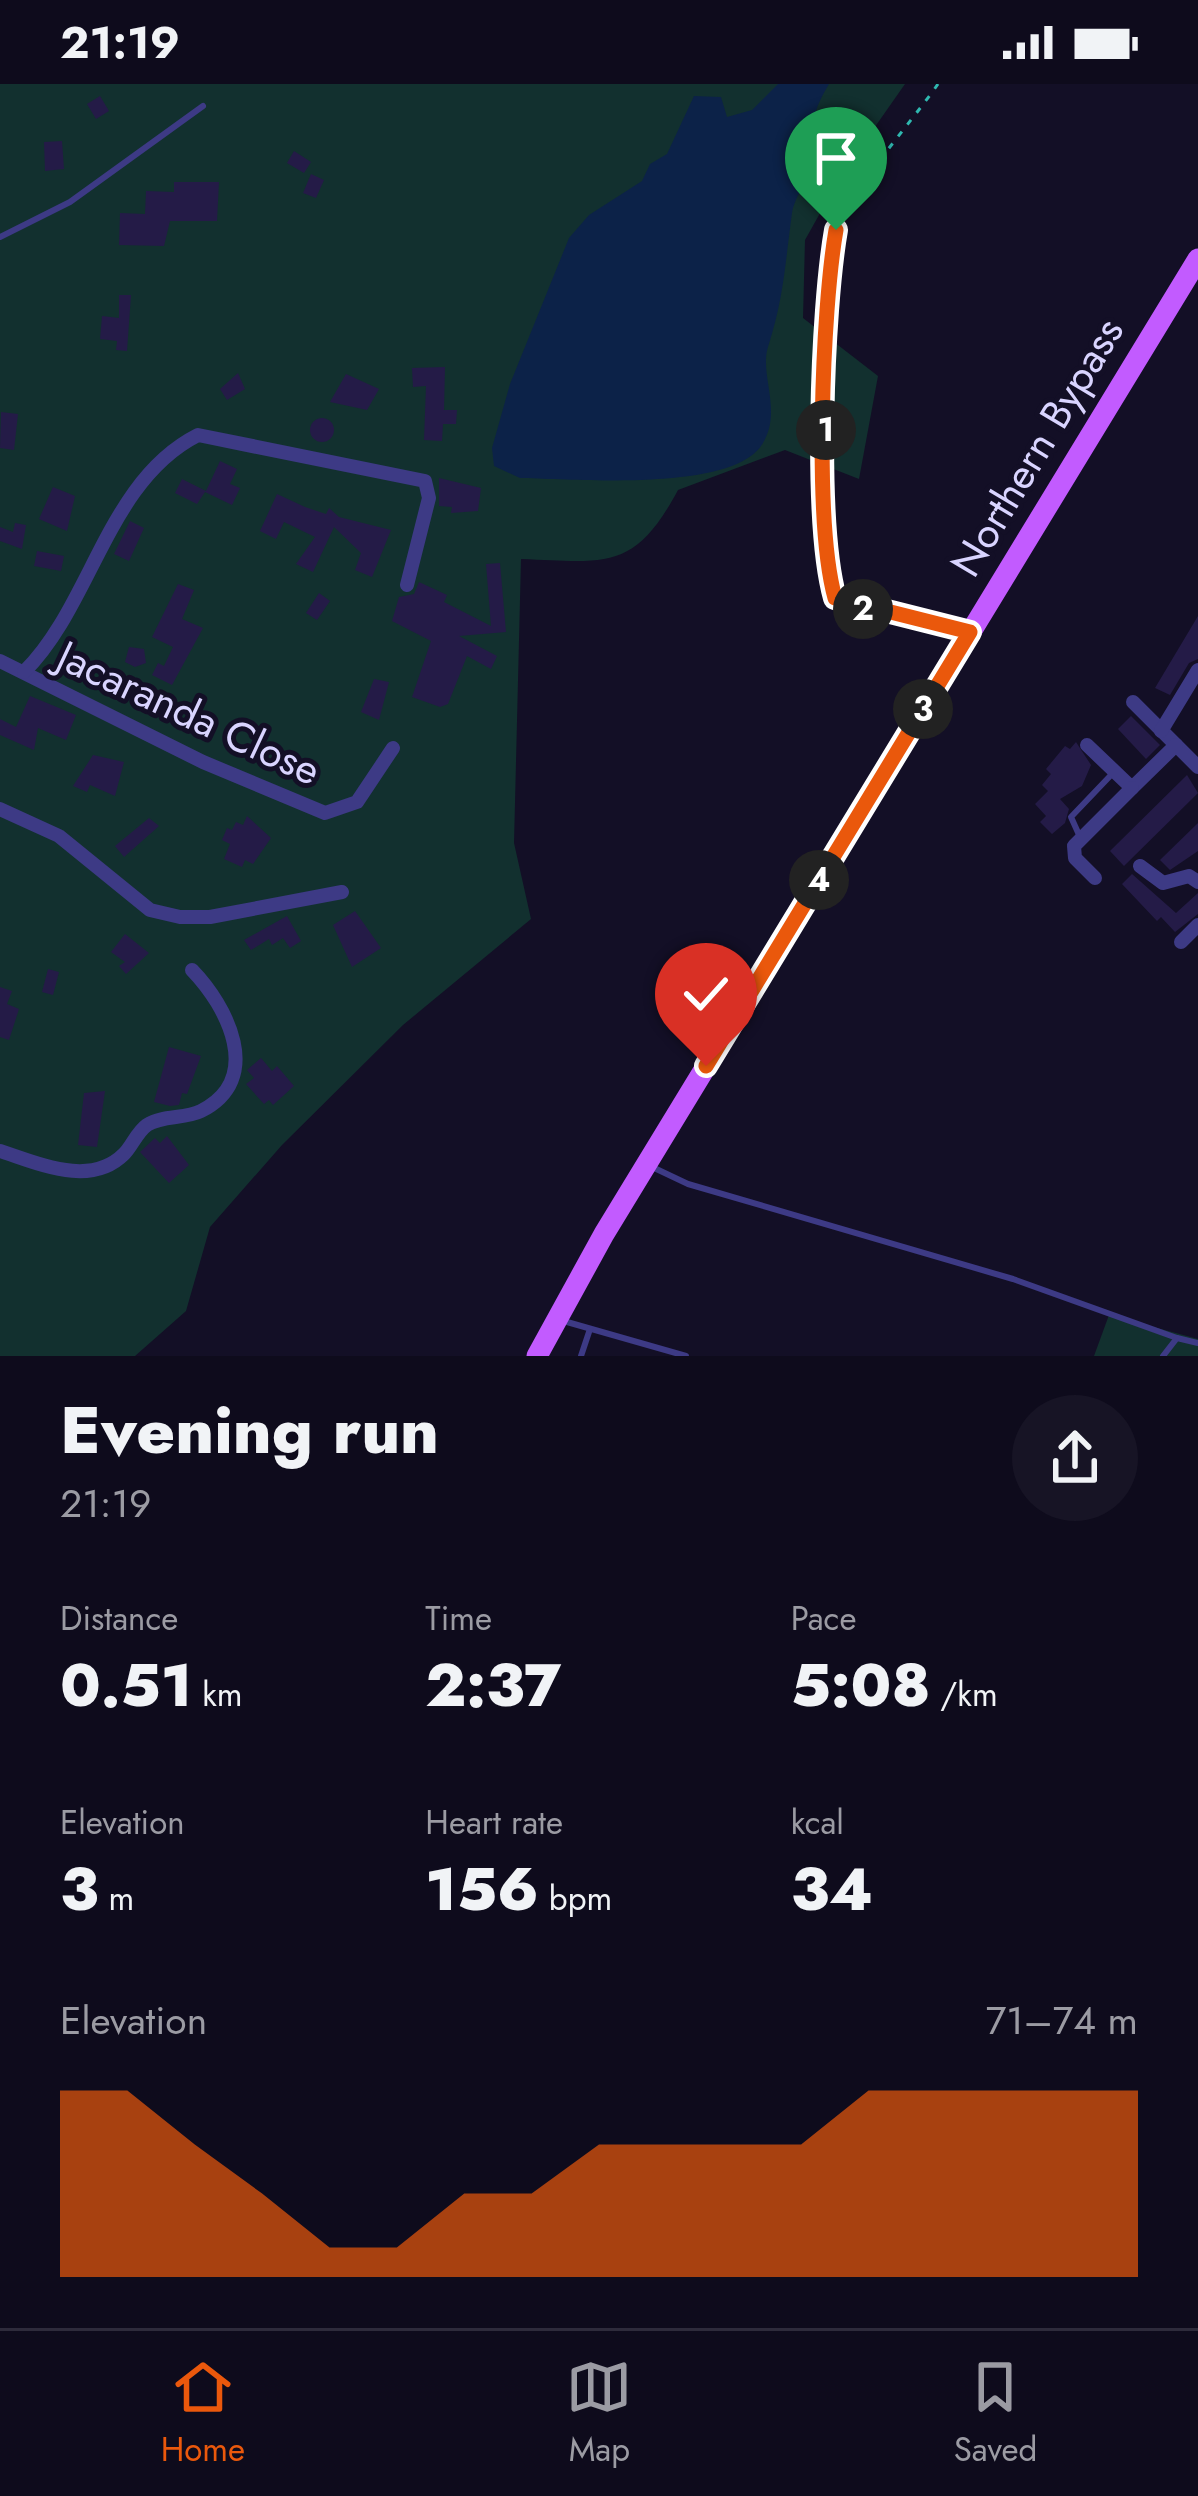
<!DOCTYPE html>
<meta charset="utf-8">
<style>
:root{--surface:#0e0b1c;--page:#171425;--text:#f1f3f6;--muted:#9b9ba3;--line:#2e2b3b;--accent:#ea580c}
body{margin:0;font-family:Jost,sans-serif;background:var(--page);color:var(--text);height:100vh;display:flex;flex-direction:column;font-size:45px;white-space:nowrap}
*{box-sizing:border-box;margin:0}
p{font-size:39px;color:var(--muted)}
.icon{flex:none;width:66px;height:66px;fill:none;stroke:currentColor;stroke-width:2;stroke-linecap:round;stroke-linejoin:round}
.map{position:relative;height:1272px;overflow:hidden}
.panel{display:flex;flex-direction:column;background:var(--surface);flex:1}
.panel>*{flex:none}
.pin{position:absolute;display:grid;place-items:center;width:102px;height:102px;color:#fff;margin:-123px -51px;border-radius:50% 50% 50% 0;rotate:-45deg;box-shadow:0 0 12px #0007}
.pin .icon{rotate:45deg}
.km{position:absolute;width:60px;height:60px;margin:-30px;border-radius:50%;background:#222;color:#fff;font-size:33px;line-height:60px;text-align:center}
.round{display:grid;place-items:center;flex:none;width:126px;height:126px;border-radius:63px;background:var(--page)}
.summary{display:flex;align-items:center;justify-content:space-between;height:204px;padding:0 60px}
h1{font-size:66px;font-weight:800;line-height:90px}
.stats{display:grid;grid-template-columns:repeat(3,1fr);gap:18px;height:204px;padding:12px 60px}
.stats div{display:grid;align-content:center}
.stats b{font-size:60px;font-weight:800}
.stats small{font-size:33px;font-weight:400}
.stats p{font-size:33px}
.chart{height:336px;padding:24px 60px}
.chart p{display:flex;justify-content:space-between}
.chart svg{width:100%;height:216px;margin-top:12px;fill:var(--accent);opacity:.7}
.status{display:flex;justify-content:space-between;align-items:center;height:84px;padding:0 60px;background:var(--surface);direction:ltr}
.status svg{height:33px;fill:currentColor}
.menu{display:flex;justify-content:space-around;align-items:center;height:168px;border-top:3px solid var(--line);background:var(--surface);font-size:33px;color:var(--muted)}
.menu a{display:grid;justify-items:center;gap:6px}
.menu .on{color:var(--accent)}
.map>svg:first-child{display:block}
.green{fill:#12302f}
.water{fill:#0c2248}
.building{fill:#241b47}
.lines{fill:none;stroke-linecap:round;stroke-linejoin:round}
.path{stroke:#2fb8b0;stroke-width:3;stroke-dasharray:6 9;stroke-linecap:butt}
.lane{stroke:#3d3a85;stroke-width:6}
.street{stroke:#3d3a85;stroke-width:14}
.primary{stroke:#c25bff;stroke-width:21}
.route-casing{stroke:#fff;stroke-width:24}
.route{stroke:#ea580c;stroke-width:15}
.labels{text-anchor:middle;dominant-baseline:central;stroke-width:10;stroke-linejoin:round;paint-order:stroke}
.street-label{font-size:42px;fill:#d9d4ff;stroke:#130f26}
</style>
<div class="status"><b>21:19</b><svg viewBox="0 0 49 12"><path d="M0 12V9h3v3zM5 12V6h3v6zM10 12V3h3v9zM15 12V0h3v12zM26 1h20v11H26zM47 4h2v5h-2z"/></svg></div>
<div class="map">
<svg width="1198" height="1272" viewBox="0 0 1198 1272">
<rect width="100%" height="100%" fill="#130f26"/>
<!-- green -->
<g class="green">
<path d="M0,0H905L842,90L805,156L803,234L878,292L859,395L785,366L678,406C634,488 606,478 521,475L514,759L531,835L403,941L282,1061L210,1143L186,1227L135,1272H0Z"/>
<polygon points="1109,1231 1198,1255 1198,1272 1094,1272"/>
</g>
<!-- water -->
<path class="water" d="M778,0H829C808,35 815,40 811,77C810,95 795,111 792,129C785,180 784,213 768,263C759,291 784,329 761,362C729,408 573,395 520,394L494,382L492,364L510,300L569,154L589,131L642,97L650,80L667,70L694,12L721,13L727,33L752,26Z"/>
<!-- building -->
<g class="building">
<polygon points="100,12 109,27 96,35 87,20"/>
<polygon points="62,57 64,85 45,87 44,58"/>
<polygon points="294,67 311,78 304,89 287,79"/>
<polygon points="311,90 324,96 316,114 303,109"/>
<polygon points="174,98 219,98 217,137 170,137 164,162 119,161 120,129 145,130 146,107 174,108"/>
<polygon points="119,211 131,211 127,267 116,266 117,257 100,255 102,232 119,234"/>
<polygon points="445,283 444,326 457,326 456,340 443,340 442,357 424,356 426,302 413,303 412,284"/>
<polygon points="238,289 245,305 227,316 220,305"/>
<polygon points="346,290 379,305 367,326 330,318"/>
<polygon points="1,328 18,330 14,366 0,364"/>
<circle cx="322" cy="346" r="12"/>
<polygon points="220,377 237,385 230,400 240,404 232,421 205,408 197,420 175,409 182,395 206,407"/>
<polygon points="439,394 481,404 478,427 451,429 452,423 439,422"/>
<polygon points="53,403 75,412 67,447 39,435"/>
<polygon points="277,410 305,423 326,430 329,424 339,433 391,446 372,493 355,486 361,469 334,443 313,488 296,480 315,453 284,438 276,455 260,447"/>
<polygon points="130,437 144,444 129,477 114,470"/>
<polygon points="15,439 26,441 22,465 0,457 0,443 13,448"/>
<polygon points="37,467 64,472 61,487 34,482"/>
<polygon points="500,479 506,548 459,552 497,572 491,585 467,572 448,620 440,623 412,613 431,557 392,537 399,513 414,510 419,498 447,511 444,518 491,542 486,480"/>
<polygon points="178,500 194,506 182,535 203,544 172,601 152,591 158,579 164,582 173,563 152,553"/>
<polygon points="319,509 330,517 317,536 306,529"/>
<polygon points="1198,532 1198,575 1189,579 1170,611 1155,604"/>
<polygon points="129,563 144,565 146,579 135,583 125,578"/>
<polygon points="374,595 389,598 379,636 361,628"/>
<polygon points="30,612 76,631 66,656 38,644 34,666 0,651 0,635 16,643"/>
<polygon points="1131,632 1160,661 1146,675 1118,645"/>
<polygon points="1076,658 1091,681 1082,702 1060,715 1069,725 1065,739 1052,750 1040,738 1046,732 1035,720 1048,707 1042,701 1051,690 1046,685 1065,662 1070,665"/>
<polygon points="93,671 124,678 115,712 90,701 87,708 73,702"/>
<polygon points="1187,691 1198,709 1124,782 1110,767"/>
<polygon points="247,732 271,754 253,780 245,776 242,783 224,775 230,760 222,756 227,744 232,746 236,738 243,741"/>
<polygon points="149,734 159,742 124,773 115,762"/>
<polygon points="1198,739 1198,767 1170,786 1160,776"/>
<polygon points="1132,790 1176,829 1198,809 1198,830 1175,848 1161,833 1157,837 1122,800"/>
<polygon points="355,827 381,864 352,883 333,841"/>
<polygon points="287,832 301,857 290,864 283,854 272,861 269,855 251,866 244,856"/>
<polygon points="125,850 149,869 126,890 119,882 125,878 111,868"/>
<polygon points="48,885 59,888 53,911 42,908"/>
<polygon points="0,903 12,907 7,920 19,925 9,956 0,953"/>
<polygon points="169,963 201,972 187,1010 182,1009 179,1021 170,1022 154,1018"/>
<polygon points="261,974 272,987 277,982 294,1002 273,1021 269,1016 264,1020 246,1000 254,994 247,986"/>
<polygon points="105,1007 97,1063 78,1061 84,1009"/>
<polygon points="167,1052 189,1081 169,1099 140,1068 155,1054 160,1059"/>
</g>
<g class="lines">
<!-- path -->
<path class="path" d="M938,0C908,43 857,98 837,145C819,188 821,466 835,515L951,544"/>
<!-- lane -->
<g class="lane">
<polyline points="0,153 70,118 203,22"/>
<polyline points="1080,753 1071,733 1112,690"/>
<polyline points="650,1082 688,1100 1013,1195 1177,1254"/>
<polyline points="560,1236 686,1272"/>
<polyline points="581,1272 590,1245"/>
<polyline points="1163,1272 1177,1254 1198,1259"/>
</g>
<!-- street -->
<g class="street">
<polyline points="0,577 203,678 325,729 357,718 393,664"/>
<path d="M24,588C92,521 107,397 198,351L425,397L429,414L407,501"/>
<polyline points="1133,618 1198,683"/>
<polyline points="1161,647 1198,586"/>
<polyline points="1087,661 1132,704 1176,661"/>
<polyline points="0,725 59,752 150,826 180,833 210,833 342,808"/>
<polyline points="1140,782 1163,799 1189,792 1198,798"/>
<polyline points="1095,794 1075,774 1074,762 1132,704"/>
<polyline points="1181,858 1198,841"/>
<path d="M0,1067C38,1079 90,1104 124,1070C132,1062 137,1048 147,1041C162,1031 185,1035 201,1027C265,995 227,922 192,886"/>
</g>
<!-- primary -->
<polyline class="primary" points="537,1272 604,1150 1198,175"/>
</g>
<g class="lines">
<defs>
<path id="route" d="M706,982L970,548L835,514C814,439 822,226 836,146"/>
</defs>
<!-- route casing -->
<use href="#route" class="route-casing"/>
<!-- route -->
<use href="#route" class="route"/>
</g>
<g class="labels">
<!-- street labels -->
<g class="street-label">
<text transform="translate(1037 363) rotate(-59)">Northern Bypass</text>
<text transform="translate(189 629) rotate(25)">Jacaranda Close</text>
</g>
</g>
</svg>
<div class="pin" style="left:836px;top:146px;background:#1e9e55"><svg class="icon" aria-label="arrive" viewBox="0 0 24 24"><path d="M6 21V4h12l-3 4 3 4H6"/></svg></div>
<div class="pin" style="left:706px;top:982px;background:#d93025"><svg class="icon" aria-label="check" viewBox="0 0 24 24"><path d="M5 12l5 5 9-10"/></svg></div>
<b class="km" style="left:826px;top:346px">1</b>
<b class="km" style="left:863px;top:525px">2</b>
<b class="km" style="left:923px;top:625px">3</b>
<b class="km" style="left:819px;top:796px">4</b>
</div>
<section class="panel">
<div class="summary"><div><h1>Evening run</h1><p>21:19</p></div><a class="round"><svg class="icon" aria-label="share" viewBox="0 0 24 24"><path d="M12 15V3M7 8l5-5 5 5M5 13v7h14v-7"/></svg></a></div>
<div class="stats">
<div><p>Distance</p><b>0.51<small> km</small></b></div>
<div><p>Time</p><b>2:37</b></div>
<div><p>Pace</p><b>5:08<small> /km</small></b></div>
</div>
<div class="stats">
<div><p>Elevation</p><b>3<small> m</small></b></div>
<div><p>Heart rate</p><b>156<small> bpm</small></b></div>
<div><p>kcal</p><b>34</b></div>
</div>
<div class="chart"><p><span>Elevation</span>71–74 m</p>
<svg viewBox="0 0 160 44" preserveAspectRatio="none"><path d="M0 44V6L10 6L20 17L30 27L40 38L50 38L60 27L70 27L80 17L90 17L100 17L110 17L120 6L130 6L140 6L150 6L160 6V44z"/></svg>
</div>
</section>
<nav class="menu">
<a class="on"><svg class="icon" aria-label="home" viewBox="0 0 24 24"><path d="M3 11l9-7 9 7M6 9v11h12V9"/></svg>Home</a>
<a><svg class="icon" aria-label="map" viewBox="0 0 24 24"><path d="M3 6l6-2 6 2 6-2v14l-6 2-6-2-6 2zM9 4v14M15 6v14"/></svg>Map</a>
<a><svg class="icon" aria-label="saved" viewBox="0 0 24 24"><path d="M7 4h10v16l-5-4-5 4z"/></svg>Saved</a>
</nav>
